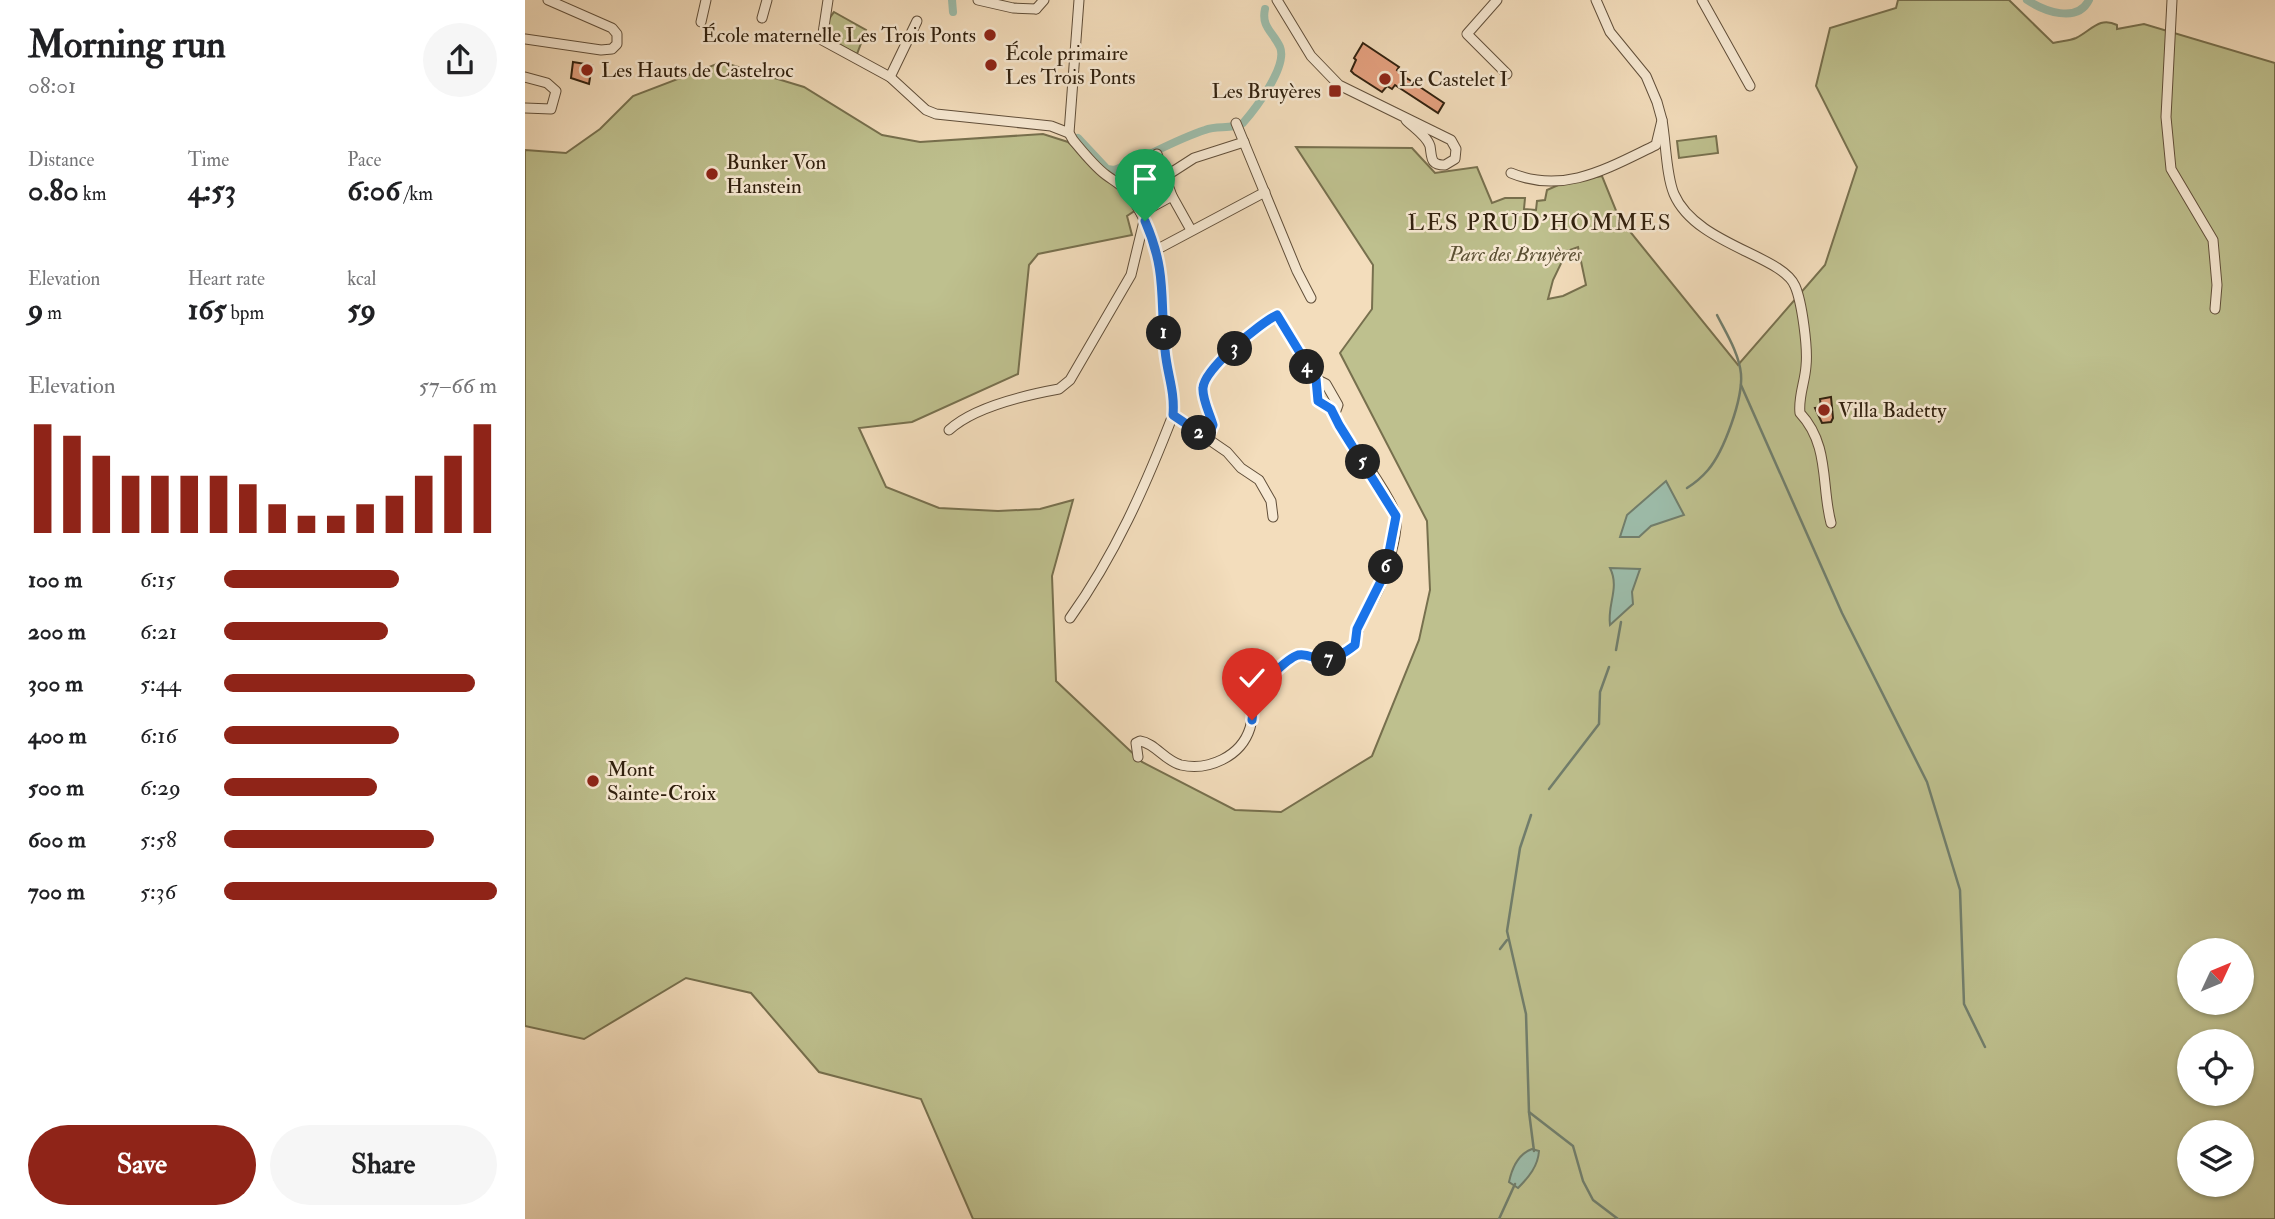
<!DOCTYPE html>
<meta charset="utf-8">
<style>
:root{--surface:#fff;--page:#f6f6f6;--text:#202124;--muted:#757577;--accent:#8f2418}
body{margin:0;font-family:"IM FELL Double Pica",serif;background:var(--page);color:var(--text);height:100vh;display:flex;flex-direction:column;font-size:26px;white-space:nowrap}
*{box-sizing:border-box;margin:0}
p{font-size:23px;color:var(--muted)}
.icon{flex:none;width:38px;height:38px;fill:none;stroke:currentColor;stroke-width:2;stroke-linecap:round;stroke-linejoin:round}
.map{position:relative;flex:1;overflow:hidden}
.drawer{display:flex;flex-direction:column;background:var(--surface);width:525px}
.drawer>*{flex:none}
.needle{width:46px;rotate:46deg}
.fabs{position:absolute;left:1652px;top:938px;display:grid;gap:14px}
.fabs a{display:grid;place-items:center;width:77px;height:77px;border-radius:50%;background:var(--surface);box-shadow:0 2px 5px #0004;font-size:35px}
.pin{position:absolute;display:grid;place-items:center;width:60px;height:60px;color:#fff;margin:-72px -30px;border-radius:50% 50% 50% 0;rotate:-45deg;box-shadow:0 0 7px #0007}
.pin .icon{rotate:45deg}
.km{position:absolute;width:35px;height:35px;margin:-18px;border-radius:50%;background:#222;color:#fff;font-size:19px;line-height:35px;text-align:center}
.round{display:grid;place-items:center;flex:none;width:74px;height:74px;border-radius:37px;background:var(--page)}
.overview{display:flex;align-items:center;justify-content:space-between;height:119px;padding:0 28px}
h1{font-size:38px;font-weight:800;line-height:52px}
.stats{display:grid;grid-template-columns:repeat(3,1fr);gap:10px;height:119px;padding:7px 28px}
.stats div{display:grid;align-content:center}
.stats b{font-size:30px;font-weight:800}
.stats small{font-size:19px;font-weight:400}
.stats p{font-size:19px}
.chart{height:196px;padding:14px 28px}
.chart p{display:flex;justify-content:space-between}
.chart svg{width:100%;height:126px;margin-top:7px;stroke:var(--accent);stroke-width:6}
.action{display:flex;gap:14px;margin-top:auto;padding:14px 28px}
.action a{flex:1;height:80px;border-radius:42px;background:var(--accent);color:#fff;font-size:28px;font-weight:800;line-height:80px;text-align:center}
.action a+a{background:var(--page);color:var(--text)}
ul{padding:0 28px;list-style:none;font-size:23px}
li{display:grid;grid-template-columns:112px 84px 1fr;align-items:center;height:52px}
li i{height:18px;border-radius:9px;background:var(--accent)}
main{display:flex;flex:1;min-height:0}
.map>svg:first-child{display:block}
.green{fill:#bec08e;stroke:#77704e;stroke-width:2;fill-rule:evenodd}
.water{fill:#9dbdab;stroke:#717e6c;stroke-width:2}
.lines{fill:none;stroke-linecap:round;stroke-linejoin:round}
.stream{stroke:#717e6c;stroke-width:2.5}
.canal{stroke:#9dbdab;stroke-width:8}
.building{fill:#e6a180;stroke:#30200e;stroke-width:2}
.minor-casing{stroke:#614f3a;stroke-width:11}
.minor{stroke:#f7e9d3;stroke-width:9}
.route-casing{stroke:#fff;stroke-width:14}
.route{stroke:#1a73e8;stroke-width:9}
.poi-dot{fill:#8f2418;stroke:#f7e9d3;stroke-width:2.5}
.labels{text-anchor:middle;dominant-baseline:central;stroke-width:5;stroke-linejoin:round;paint-order:stroke}
.poi-label{font-size:21px;fill:#30200e;stroke:#f7e9d3;text-anchor:start}
.park-label{font-size:21px;font-style:italic;fill:#5b5034;stroke:#f7e9d3}
.neighbourhood-label{font-size:23px;letter-spacing:2px;fill:#30200e;stroke:#f7e9d3}
</style>
<main>
<section class="drawer">
<div class="overview"><div><h1>Morning run</h1><p>08:01</p></div><a class="round"><svg class="icon" aria-label="share" viewBox="0 0 24 24"><path d="M12 15V3M7 8l5-5 5 5M5 13v7h14v-7"/></svg></a></div>
<div class="stats">
<div><p>Distance</p><b>0.80<small> km</small></b></div>
<div><p>Time</p><b>4:53</b></div>
<div><p>Pace</p><b>6:06<small> /km</small></b></div>
</div>
<div class="stats">
<div><p>Elevation</p><b>9<small> m</small></b></div>
<div><p>Heart rate</p><b>165<small> bpm</small></b></div>
<div><p>kcal</p><b>59</b></div>
</div>
<div class="chart"><p><span>Elevation</span>57–66 m</p>
<svg viewBox="0 0 160 44" preserveAspectRatio="none"><path d="M5 44V6M15 44V10M25 44V17M35 44V24M45 44V24M55 44V24M65 44V24M75 44V27M85 44V34M95 44V38M105 44V38M115 44V34M125 44V31M135 44V24M145 44V17M155 44V6"/></svg>
</div>
<ul>
<li><b>100 m</b>6:15<i style="width:64%"></i></li>
<li><b>200 m</b>6:21<i style="width:60%"></i></li>
<li><b>300 m</b>5:44<i style="width:92%"></i></li>
<li><b>400 m</b>6:16<i style="width:64%"></i></li>
<li><b>500 m</b>6:29<i style="width:56%"></i></li>
<li><b>600 m</b>5:58<i style="width:77%"></i></li>
<li><b>700 m</b>5:36<i style="width:100%"></i></li>
</ul>
<div class="action"><a>Save</a><a>Share</a></div>
</section>
<div class="map">
<svg width="1750" height="1219" viewBox="0 0 1750 1219">
<rect width="100%" height="100%" fill="#f3ddbc"/>
<filter id="stains"><feTurbulence type="fractalNoise" baseFrequency=".00286" numOctaves="4"/><feColorMatrix values="0 0 0 0 .2 0 0 0 0 .09 0 0 0 0 .02 0 0 0 .5 -.17"/></filter>
<radialGradient id="worn" r=".72"><stop offset=".6" stop-color="#630" stop-opacity="0"/><stop offset="1" stop-color="#630" stop-opacity=".3"/></radialGradient>
<!-- green -->
<g class="green">
<path d="M1373,0H1484L1528,43C1535,41 1544,41 1551,38C1566,31 1574,16 1592,25V29L1619,24L1750,63V1219H448L396,1099L294,1072L226,993L161,978L59,1039L0,1026V150L41,153L75,129L108,96L197,62L279,87L357,135L395,142L518,134L543,142L605,200L611,210L602,216L607,235L513,254L504,265L493,374L387,422L334,428L361,487L414,508L473,511L515,509L548,500L527,576L531,681L617,762L710,810L756,812L847,756L894,640L905,590L902,521L815,353L847,309L848,265L771,147L887,148L910,173L952,167L967,203L980,198H1000L999,209L1011,210L1012,201L1020,200L1022,190L1040,182L1077,176L1094,218L1213,365L1300,265L1332,167L1291,86L1305,28L1371,8ZM1053,247L1061,285L1038,296L1023,299L1028,280L1042,251ZM1664,950H1717V1003H1664ZM1664,1041H1717V1094H1664ZM1664,1132H1717V1185H1664Z"/>
<path d="M309,12L341,30L332,54C313,44 289,36 309,12Z"/>
<polygon points="1191,136 1193,153 1154,158 1152,141"/>
</g>
<!-- water -->
<g class="water">
<polygon points="1141,481 1159,515 1126,526 1114,537 1095,537 1102,515"/>
<path d="M1085,568L1115,569L1107,592L1108,604L1085,625C1082,604 1095,588 1085,568Z"/>
<path d="M1007,1149L1014,1151C1013,1166 1004,1177 993,1188L984,1182C987,1168 993,1154 1007,1149Z"/>
</g>
<g class="lines">
<!-- stream -->
<g class="stream">
<polyline points="1216,385 1317,613 1402,782 1435,890 1439,1004 1460,1047"/>
<path d="M1162,488C1170,483 1177,477 1183,470C1199,451 1218,399 1216,374C1214,353 1201,333 1192,315"/>
<polyline points="1091,650 1096,622"/>
<polyline points="1024,789 1074,724 1075,692 1084,667"/>
<polyline points="1006,815 995,848 982,931 1001,1014 1004,1112 1048,1146 1058,1181 1068,1200 1093,1219"/>
<polyline points="975,949 982,940"/>
<polyline points="1004,1112 1009,1151"/>
<polyline points="974,1219 990,1184"/>
</g>
<!-- canal -->
<g class="canal">
<polyline points="427,0 428,12"/>
<path d="M1502,0C1519,11 1552,24 1564,0"/>
<path d="M553,138L582,169L589,170C620,158 649,140 680,130C693,125 706,130 718,123C731,108 763,66 755,47C748,32 736,27 740,9"/>
</g>
</g>
<!-- building -->
<g class="building">
<polygon points="838,43 874,67 872,70 880,77 919,103 913,113 870,85 867,89 862,86 857,92 829,74 826,71 831,60 829,58"/>
<polygon points="48,62 67,65 64,84 46,78"/>
<polygon points="1306,397 1308,418 1306,422 1297,423 1290,408 1296,407 1295,399"/>
</g>
<g class="lines">
<defs>
<g id="minor">
<polyline points="303,0 297,40 365,77 401,110 411,114 526,126 544,133"/>
<polyline points="453,0 488,8 511,9"/>
<path d="M752,0L786,56L814,85L926,140L931,149L930,159L920,165C905,165 907,158 905,146C902,136 888,127 881,120"/>
<polyline points="972,0 942,34 982,74"/>
<polyline points="1177,0 1225,86"/>
<polyline points="1647,0 1641,117 1646,169 1688,240 1692,285 1690,309"/>
<polyline points="511,9 519,0"/>
<polyline points="237,18 242,0"/>
<polyline points="176,22 181,0"/>
<polyline points="0,39 76,50 87,49 92,44 92,34 87,28 23,0"/>
<polyline points="0,77 22,83 31,91 26,109 0,108"/>
<polyline points="365,77 392,21"/>
<path d="M1137,120C1141,142 1141,175 1149,194C1171,245 1257,255 1270,286C1277,302 1283,348 1281,366C1280,382 1273,397 1275,413C1305,445 1296,486 1306,523"/>
<polyline points="711,123 772,271 786,298"/>
<polyline points="632,154 647,196 666,230"/>
<path d="M986,173C1039,195 1083,168 1131,145L1137,120L1132,102L1121,76L1085,32L1071,0"/>
<polyline points="641,176 669,158 719,142"/>
<polyline points="616,213 647,196"/>
<polyline points="631,250 740,192"/>
<polyline points="791,379 801,384 813,405 810,413"/>
<polyline points="648,415 702,452 716,468 734,480 746,501 748,517"/>
<path d="M424,430C449,407 501,395 534,389L545,380L606,275L619,221"/>
<path d="M545,618C590,555 620,487 648,415C650,388 641,371 640,346C636,289 639,240 602,192C596,184 589,181 581,175C569,166 558,152 548,140L544,133L554,0"/>
<path d="M613,757L611,743L615,741C630,743 640,761 656,765C683,771 716,757 725,728C728,718 727,706 730,697C734,685 753,669 762,661C773,652 780,656 791,659C805,663 820,652 830,645C832,621 846,607 855,586C862,570 873,535 871,517C869,500 826,443 814,425L806,409L793,401L791,379L752,315C735,323 679,369 678,388C677,399 685,414 688,425L682,438"/>
</g>
</defs>
<!-- minor casing -->
<use href="#minor" class="minor-casing"/>
<!-- minor -->
<use href="#minor" class="minor"/>
</g>
<g class="lines">
<defs>
<path id="route" d="M620,221C642,271 635,299 640,350C642,374 650,390 648,415L682,438L688,425C685,414 677,399 678,388C679,369 735,323 752,315L791,379L793,401L806,409L814,425L871,516L860,573L832,629L830,645C820,653 808,661 794,659C787,658 782,653 773,655C763,658 732,687 729,698C728,704 728,713 727,720"/>
</defs>
<!-- route casing -->
<use href="#route" class="route-casing"/>
<!-- route -->
<use href="#route" class="route"/>
</g>
<!-- markers -->
<g class="poi-dot">
<circle cx="465" cy="35" r="7"/>
<circle cx="466" cy="65" r="7"/>
<circle cx="62" cy="70" r="7"/>
<circle cx="860" cy="79" r="7"/>
<rect x="803" y="84" width="14" height="14" rx="3.5"/>
<circle cx="187" cy="174" r="7"/>
<circle cx="1299" cy="410" r="7"/>
<circle cx="68" cy="781" r="7"/>
</g>
<g class="labels">
<!-- poi labels -->
<g class="poi-label">
<text x="451" y="35" text-anchor="end">École maternelle Les Trois Ponts</text>
<text x="480" y="53">École primaire<tspan x="480" dy="24">Les Trois Ponts</tspan></text>
<text x="76" y="70">Les Hauts de Castelroc</text>
<text x="874" y="79">Le Castelet I</text>
<text x="796" y="91" text-anchor="end">Les Bruyères</text>
<text x="201" y="162">Bunker Von<tspan x="201" dy="24">Hanstein</tspan></text>
<text x="1313" y="410">Villa Badetty</text>
<text x="82" y="769">Mont<tspan x="82" dy="24">Sainte-Croix</tspan></text>
</g>
<!-- park labels -->
<g class="park-label">
<text x="990" y="254">Parc des Bruyères</text>
</g>
<!-- neighbourhood labels -->
<g class="neighbourhood-label">
<text x="1015" y="222">LES PRUD'HOMMES</text>
</g>
</g>
<rect width="100%" height="100%" filter="url(#stains)"/>
<rect width="100%" height="100%" fill="url(#worn)"/>
</svg>
<div class="fabs">
<a><svg class="needle" viewBox="-14 -14 28 28"><path d="M0-13l5 13h-10z" fill="#e53935"/><path d="M0 13l5-13h-10z" fill="#757577"/></svg></a>
<a><svg class="icon" aria-label="locate" viewBox="0 0 24 24"><circle cx="12" cy="12" r="6"/><path d="M12 2v4M12 18v4M2 12h4M18 12h4"/></svg></a>
<a><svg class="icon" aria-label="layers" viewBox="0 0 24 24"><path d="M12 4l9 5-9 5-9-5zM3 14l9 5 9-5"/></svg></a>
</div>
<div class="pin" style="left:620px;top:221px;background:#1e9e55"><svg class="icon" aria-label="arrive" viewBox="0 0 24 24"><path d="M6 21V4h12l-3 4 3 4H6"/></svg></div>
<div class="pin" style="left:727px;top:720px;background:#d93025"><svg class="icon" aria-label="check" viewBox="0 0 24 24"><path d="M5 12l5 5 9-10"/></svg></div>
<b class="km" style="left:639px;top:333px">1</b>
<b class="km" style="left:674px;top:433px">2</b>
<b class="km" style="left:710px;top:349px">3</b>
<b class="km" style="left:782px;top:367px">4</b>
<b class="km" style="left:838px;top:462px">5</b>
<b class="km" style="left:861px;top:567px">6</b>
<b class="km" style="left:804px;top:659px">7</b>
</div>
</main>
